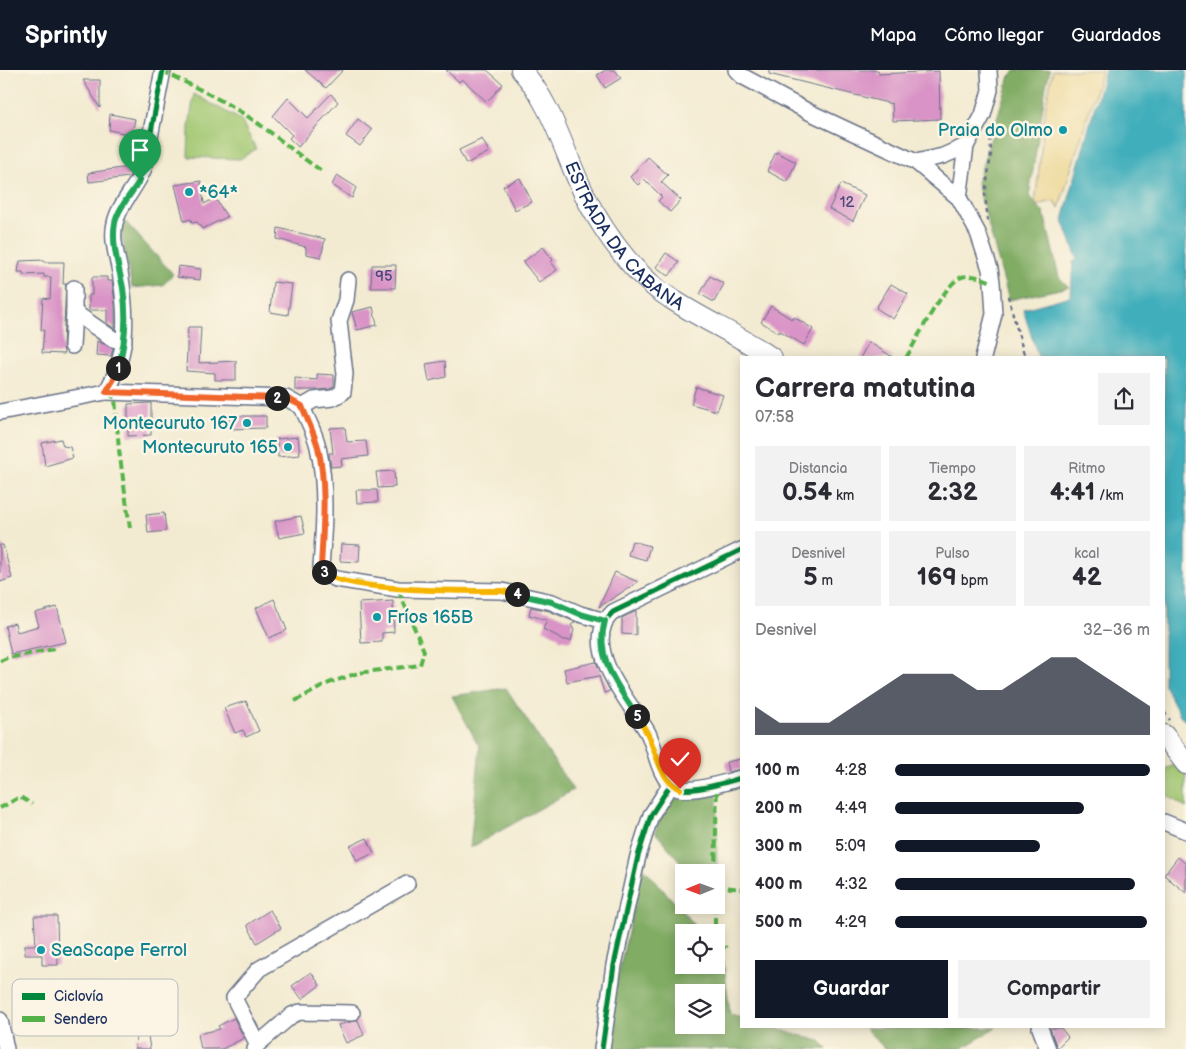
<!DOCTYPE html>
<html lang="es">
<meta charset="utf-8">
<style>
:root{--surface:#fff;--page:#f2f2f3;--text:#2b2b33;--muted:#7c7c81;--accent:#111827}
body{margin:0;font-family:"Balsamiq Sans",sans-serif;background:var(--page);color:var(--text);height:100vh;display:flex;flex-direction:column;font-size:19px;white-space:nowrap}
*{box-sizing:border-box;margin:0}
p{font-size:16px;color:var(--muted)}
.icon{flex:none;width:28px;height:28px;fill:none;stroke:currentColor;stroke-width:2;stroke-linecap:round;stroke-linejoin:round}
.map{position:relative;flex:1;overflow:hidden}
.details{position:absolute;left:740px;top:286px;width:425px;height:672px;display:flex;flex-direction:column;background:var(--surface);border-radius:0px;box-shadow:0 2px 12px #0003}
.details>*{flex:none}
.needle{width:32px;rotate:269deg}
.buttons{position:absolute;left:675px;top:794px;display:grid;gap:10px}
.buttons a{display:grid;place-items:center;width:50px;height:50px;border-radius:0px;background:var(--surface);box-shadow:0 2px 12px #0003;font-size:25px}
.pin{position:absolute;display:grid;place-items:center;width:42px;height:42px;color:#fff;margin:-51px -21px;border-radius:50% 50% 50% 0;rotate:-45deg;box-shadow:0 0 5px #0007}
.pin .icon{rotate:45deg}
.km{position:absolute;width:25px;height:25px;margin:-12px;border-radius:50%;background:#222;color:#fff;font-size:14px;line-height:25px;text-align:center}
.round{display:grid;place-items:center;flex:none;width:52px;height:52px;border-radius:0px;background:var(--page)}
.head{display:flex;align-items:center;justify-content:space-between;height:85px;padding:0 15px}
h1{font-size:28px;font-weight:700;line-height:38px}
.stats{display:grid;grid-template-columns:repeat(3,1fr);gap:8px;height:85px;padding:5px 15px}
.stats div{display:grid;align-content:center;border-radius:0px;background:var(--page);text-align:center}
.stats b{font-size:25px;font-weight:700}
.stats small{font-size:14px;font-weight:400}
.stats p{font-size:14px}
.chart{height:140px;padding:10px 15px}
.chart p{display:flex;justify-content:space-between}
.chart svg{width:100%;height:90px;margin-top:5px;fill:var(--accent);opacity:.7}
.cta{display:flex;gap:10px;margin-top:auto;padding:10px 15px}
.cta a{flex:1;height:58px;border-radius:0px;background:var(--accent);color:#fff;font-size:20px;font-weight:700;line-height:58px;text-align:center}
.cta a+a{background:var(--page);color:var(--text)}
ul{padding:0 15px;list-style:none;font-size:16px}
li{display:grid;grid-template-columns:80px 60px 1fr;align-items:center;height:38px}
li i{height:12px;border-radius:6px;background:var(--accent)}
header{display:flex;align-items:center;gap:30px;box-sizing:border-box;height:70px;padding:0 25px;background:var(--accent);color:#fff}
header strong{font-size:24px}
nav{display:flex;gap:28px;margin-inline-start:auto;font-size:18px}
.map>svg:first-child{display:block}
.green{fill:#a1c771;stroke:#5e7b68}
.forest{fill:#80ac63;stroke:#4e6e60;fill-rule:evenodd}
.sand{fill:#eeda9e;stroke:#84847e}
.water{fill:#3faebb;stroke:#2d6e8c}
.building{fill:#d993c6}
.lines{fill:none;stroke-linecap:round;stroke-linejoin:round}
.minor-casing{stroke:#677186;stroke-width:18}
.major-casing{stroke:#677186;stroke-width:22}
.path{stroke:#677186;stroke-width:2.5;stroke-dasharray:4 4;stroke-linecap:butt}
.minor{stroke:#fff;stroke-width:15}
.major{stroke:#fff;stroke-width:20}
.quiet{stroke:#55b248;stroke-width:4;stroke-dasharray:8 4;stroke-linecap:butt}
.cycleway-casing{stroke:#fcf5e5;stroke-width:8}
.cycleway{stroke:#00873e;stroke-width:5}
.split-1-casing{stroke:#fff;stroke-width:10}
.split-2-casing{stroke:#fff;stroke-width:10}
.split-3-casing{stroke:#fff;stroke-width:10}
.split-4-casing{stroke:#fff;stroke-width:10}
.split-5-casing{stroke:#fff;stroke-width:10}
.split-6-casing{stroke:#fff;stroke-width:10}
.split-1{stroke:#22a559;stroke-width:6}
.split-2{stroke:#f0652b;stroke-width:6}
.split-3{stroke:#f0652b;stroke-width:6}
.split-4{stroke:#f5b400;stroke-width:6}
.split-5{stroke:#22a559;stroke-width:6}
.split-6{stroke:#f5b400;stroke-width:6}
.culture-dot{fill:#0f9aa8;stroke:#fcf5e5;stroke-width:2}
.labels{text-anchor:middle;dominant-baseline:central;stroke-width:5;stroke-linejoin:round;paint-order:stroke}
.number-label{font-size:15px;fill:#4a4878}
.culture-label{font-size:18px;fill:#0d838f;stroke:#fcf5e5;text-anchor:end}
.street-label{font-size:18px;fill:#1b2f5e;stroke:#fcf5e5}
.key{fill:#fcf5e5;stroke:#b8babc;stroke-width:1}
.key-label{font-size:14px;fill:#1b2f5e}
</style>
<header>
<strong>Sprintly</strong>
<nav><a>Mapa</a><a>Cómo llegar</a><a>Guardados</a></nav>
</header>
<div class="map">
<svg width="1186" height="979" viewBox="0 0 1186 979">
<rect width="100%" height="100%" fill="#fcf5e5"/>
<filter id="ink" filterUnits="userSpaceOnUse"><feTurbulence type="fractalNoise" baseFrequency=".02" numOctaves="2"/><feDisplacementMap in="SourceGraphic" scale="10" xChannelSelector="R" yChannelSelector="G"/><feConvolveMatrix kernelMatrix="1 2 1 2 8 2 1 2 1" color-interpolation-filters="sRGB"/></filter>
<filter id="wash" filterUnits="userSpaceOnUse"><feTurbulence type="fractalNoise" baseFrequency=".0096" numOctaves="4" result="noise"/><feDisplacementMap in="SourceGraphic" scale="20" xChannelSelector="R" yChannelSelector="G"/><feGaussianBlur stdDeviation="1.12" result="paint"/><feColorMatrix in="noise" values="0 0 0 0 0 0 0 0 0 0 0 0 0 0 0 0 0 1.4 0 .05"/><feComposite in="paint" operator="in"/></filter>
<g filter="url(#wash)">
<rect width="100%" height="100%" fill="#f3ebd1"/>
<!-- green -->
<g class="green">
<polygon points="194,24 241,50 256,79 240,89 188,87 189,57"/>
<polygon points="1178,694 1186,704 1186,738 1164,723 1164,699"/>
</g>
<!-- forest -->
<g class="forest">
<polygon points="1016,0 1050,0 1046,16 1029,126 1044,143 1059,207 1069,217 1009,230 977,113 1010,6"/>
<polygon points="122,148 173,204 163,215 132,218 121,161"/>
<polygon points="506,618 573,720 470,778 480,678 452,626"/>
<polygon points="717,721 717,835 716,802 689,802 655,762 670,723"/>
<path d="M643,797L701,862H684V895H716V880L723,887L730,944L741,948V958H774L820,971L828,979H601ZM684,922H716V955H684Z"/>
<polygon points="865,958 996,958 961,979 885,979"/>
</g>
<!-- sand -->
<polygon class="sand" points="1053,0 1102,0 1059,138 1054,131 1035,135 1046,34"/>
<!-- water -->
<polygon class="water" points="1105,0 1186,0 1186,652 1180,645 1164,615 1164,288 1038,287 1023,239 1071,226 1073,192 1077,188 1063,150"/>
<g id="blocks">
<!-- building -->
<g class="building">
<polygon points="305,0 343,0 326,18"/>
<polygon points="446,0 487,0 503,14 487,32 462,9 459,12"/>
<polygon points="606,0 615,0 621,8 605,18 597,5"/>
<polygon points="769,0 878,0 879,4 939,1 940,49 893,51 892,34 769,4"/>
<polygon points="83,10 100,10 100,38"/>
<polygon points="331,24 338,32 298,77 289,68 292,65 273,46 288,28 308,48"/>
<polygon points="110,44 135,49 132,65 109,60"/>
<polygon points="358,49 372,60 360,76 346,66"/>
<polygon points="482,69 489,82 466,94 459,80"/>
<polygon points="776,82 796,92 787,112 767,101"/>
<polygon points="648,87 668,105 661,112 681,130 670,142 658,131 662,127 644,109 638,115 630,107"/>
<polygon points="135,96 129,107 89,112 88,103"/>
<polygon points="337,105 356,117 352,128 332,115"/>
<polygon points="520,108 532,132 515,140 503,116"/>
<polygon points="201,111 204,134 215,128 227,147 202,159 197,152 192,153 191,149 184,151 175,115"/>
<polygon points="841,114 865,125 853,151 829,139"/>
<polygon points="278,158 325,169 321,187 306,184 306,177 277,169"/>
<polygon points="543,177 553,190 551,192 557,200 539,212 523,192"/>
<polygon points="666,183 679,192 669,206 656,197"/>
<polygon points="44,190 44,192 64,192 63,214 66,214 63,275 64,284 42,283 44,260 41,260 43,228 50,229 51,207 44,207 44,204 23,205 23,202 18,202 20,191"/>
<polygon points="372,195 396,195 395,218 371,218"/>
<polygon points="178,196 201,199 200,210 177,207"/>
<polygon points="710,206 724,214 714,232 700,224"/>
<polygon points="92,207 107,207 107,211 112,211 115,234 115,259 107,253 107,240 89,240 89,225 92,225"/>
<polygon points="273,212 292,214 288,245 270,242"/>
<polygon points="891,214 908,224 893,249 876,238"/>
<polygon points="771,236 793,250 794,247 813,259 804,275 780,261 779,263 761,252"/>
<polygon points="373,237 377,255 357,260 352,242"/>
<polygon points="188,257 201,257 199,293 236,291 236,310 215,310 215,303 186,301"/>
<polygon points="97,271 113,278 111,286 96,285"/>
<polygon points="869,272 894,288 860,288"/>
<polygon points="445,291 446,307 429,311 426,294"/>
<polygon points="317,304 334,305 334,316 330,319 316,320 295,320 295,308 317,310"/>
<polygon points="696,317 723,325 717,341 691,334"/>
<polygon points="151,333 151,365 128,366 128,334"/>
<polygon points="237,346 266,346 266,358 229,359 229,348 237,348"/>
<polygon points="345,357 347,372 366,371 368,386 341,389 342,396 331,397 329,383 333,383 330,358"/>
<polygon points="298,367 300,385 278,387 277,369"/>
<polygon points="61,369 63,376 70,377 73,388 45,396 42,373"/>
<polygon points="394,401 395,417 378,418 376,402"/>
<polygon points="356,420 377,420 378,432 357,433"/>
<polygon points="164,443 166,461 148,463 146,445"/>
<polygon points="301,446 305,463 279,468 275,451"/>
<polygon points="632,471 650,476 646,490 628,485"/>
<polygon points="341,474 360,475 359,492 340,491"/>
<polygon points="0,475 3,475 12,508 0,512"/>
<polygon points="615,502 638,512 599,537"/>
<polygon points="274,529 287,560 269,568 256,538"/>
<polygon points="393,531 394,562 382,563 382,572 361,573 359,533"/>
<polygon points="57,537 66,572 11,584 5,556 15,553 17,562 39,556 35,543"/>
<polygon points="531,537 549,541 575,552 571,555 574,560 571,571 559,569 559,567 543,559 547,550 529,545"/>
<polygon points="636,541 636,565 622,564 622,548"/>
<polygon points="596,592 610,621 604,623 599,606 567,612 564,599"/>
<polygon points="246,631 259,661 246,667 243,660 235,663 224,638"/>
<polygon points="741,689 741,699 728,702 726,692"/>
<polygon points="367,768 374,783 357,791 350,776"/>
<polygon points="1178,787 1186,794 1186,823 1164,805"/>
<polygon points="270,840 281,858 257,873 247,855"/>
<polygon points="34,846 57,846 58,895 42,895 42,885 25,885 25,875 36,875"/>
<polygon points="311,902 320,915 302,929 292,916"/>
<polygon points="234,948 244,968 222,979 201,979 198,964 220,959 218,956"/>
<polygon points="358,950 364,965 346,973 338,955"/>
<polygon points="1050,958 1061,958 1068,967 1057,978"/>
<polygon points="148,966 150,979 135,979 136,967"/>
</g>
</g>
</g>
<g filter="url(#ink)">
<use href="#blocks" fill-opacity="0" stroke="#677186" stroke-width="1"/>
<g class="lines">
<defs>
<g id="minor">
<path d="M163,0L144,98C137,117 119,134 115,153C111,169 117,186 120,202C127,243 129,285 106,322L286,328L302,337C307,349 315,363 318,377C327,416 324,457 321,497L325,504L336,509L398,519L502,521L552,532L580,544L605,551"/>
<polyline points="736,0 742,6 809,42 916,92 959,128 978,163 990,199 992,212 994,244 983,288"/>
<polyline points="916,92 943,86 966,76"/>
<polyline points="959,128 966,76 983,45 990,20 989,0"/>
<polyline points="74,218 74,242 113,269 124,271"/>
<polyline points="72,276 74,242"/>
<polyline points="302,337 314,330 333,328 343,322 345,304 339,251 346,230 348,210"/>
<polyline points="0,342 106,322"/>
<path d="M741,480L613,542C610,545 606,549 604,554C590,590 631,633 648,663C656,679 658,706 674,717C687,725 726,712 741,708"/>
<polyline points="1164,752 1186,761"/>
<polyline points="0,950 6,979"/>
<polyline points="1040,958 1048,979"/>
<polyline points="257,975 292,945 300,942 352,943"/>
<polyline points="255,979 257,975 254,967 234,928 259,899 407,814"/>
<polyline points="602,979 614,895 638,786 651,745 671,714"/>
</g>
<g id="major">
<path id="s1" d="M521,0C558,40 567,99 595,144C614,176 638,208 670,228C703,250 739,265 772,288"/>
<polyline points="1164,665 1186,694"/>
</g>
</defs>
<!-- minor casing -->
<use href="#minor" class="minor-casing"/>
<!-- major casing -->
<use href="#major" class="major-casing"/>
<!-- path -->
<g class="path">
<polyline points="988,151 985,125 991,84 990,62"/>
<polyline points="1008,226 1025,288"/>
<polyline points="1164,642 1170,650"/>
</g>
<!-- minor -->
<use href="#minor" class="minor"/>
<!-- major -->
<use href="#major" class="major"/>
<!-- quiet -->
<g class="quiet">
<path d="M162,1C197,18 232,34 263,57C284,72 302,89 324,102"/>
<path d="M906,288C916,271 945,212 962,207C973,204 982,208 992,212"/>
<polyline points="108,323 115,328 119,380 130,458"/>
<polyline points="502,521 552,532"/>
<polyline points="0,591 7,588 54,579"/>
<polyline points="295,631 329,613 358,603 420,595 424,581 398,519"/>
<polyline points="0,738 20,727 32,734"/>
<polyline points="715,802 717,714"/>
<polyline points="716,816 741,819"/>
<polyline points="715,835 715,862"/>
<polyline points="716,868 726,878"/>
</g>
<defs>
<g id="cycleway">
<path d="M163,0L144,98C137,117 119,134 115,153C111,169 117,186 120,202C127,243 129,285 106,322L286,328L302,337C307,349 315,363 318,377C327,416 324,457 321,497L325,504L336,509L398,519L502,521"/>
<path d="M741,480L613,542C610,545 606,549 604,554C590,590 631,633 648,663C656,679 658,706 674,717C687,725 726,712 741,708"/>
<polyline points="602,979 614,895 638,786 651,745 671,714"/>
</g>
</defs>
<!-- cycleway casing -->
<use href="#cycleway" class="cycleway-casing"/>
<!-- cycleway -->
<use href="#cycleway" class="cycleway"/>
</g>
</g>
<g class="lines" filter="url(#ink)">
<defs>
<path id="split-1" d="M118,298C126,272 127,245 123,218C119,197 111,174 115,153C118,138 132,123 140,110"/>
<polyline id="split-2" points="118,298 114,309 106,322 277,328"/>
<path id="split-3" d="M277,328H286L302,336C307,349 314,363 318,377C327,416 323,457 321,497L324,502"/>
<path id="split-4" d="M324,502C343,522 470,521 502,521L517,524"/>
<path id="split-5" d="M517,524L552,532L580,544L605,551C594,588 619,617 637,646"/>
<path id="split-6" d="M637,646C641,653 646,660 649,667C657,685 661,711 680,719"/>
</defs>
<!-- split-1 casing -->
<use href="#split-1" class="split-1-casing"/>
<!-- split-2 casing -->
<use href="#split-2" class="split-2-casing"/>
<!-- split-3 casing -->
<use href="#split-3" class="split-3-casing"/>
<!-- split-4 casing -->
<use href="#split-4" class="split-4-casing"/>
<!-- split-5 casing -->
<use href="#split-5" class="split-5-casing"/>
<!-- split-6 casing -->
<use href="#split-6" class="split-6-casing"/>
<!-- split-1 -->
<use href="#split-1" class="split-1"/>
<!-- split-2 -->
<use href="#split-2" class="split-2"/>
<!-- split-3 -->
<use href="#split-3" class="split-3"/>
<!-- split-4 -->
<use href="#split-4" class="split-4"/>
<!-- split-5 -->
<use href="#split-5" class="split-5"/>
<!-- split-6 -->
<use href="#split-6" class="split-6"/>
</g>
<!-- markers -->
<g class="culture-dot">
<circle cx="1063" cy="60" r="5"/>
<circle cx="189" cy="122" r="5"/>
<circle cx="247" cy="353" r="5"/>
<circle cx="288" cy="377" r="5"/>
<circle cx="377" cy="547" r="5"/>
<circle cx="41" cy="880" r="5"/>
</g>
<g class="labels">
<!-- number labels -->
<g class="number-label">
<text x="847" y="132">12</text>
<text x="384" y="206">95</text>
</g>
<!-- culture labels -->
<g class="culture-label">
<text x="1053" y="60">Praia do Olmo</text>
<text x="199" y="122" text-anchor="start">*64*</text>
<text x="237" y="353">Montecuruto 167</text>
<text x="278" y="377">Montecuruto 165</text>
<text x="387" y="547" text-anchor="start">Fríos 165B</text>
<text x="51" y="880" text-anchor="start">SeaScape Ferrol</text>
</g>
<!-- street labels -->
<g class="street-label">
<text stroke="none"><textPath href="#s1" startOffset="198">ESTRADA DA CABANA</textPath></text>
</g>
</g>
<!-- legend -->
<rect x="12" y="909" width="166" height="57" rx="8" class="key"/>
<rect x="22" y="923" width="23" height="7" fill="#00873e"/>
<rect x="22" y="946" width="23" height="6" fill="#55b248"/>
<g class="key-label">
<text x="54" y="931">Ciclovía</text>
<text x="54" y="954">Sendero</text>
</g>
</svg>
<div class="buttons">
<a><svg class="needle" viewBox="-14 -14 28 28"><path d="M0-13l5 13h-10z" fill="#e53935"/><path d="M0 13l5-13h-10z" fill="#7c7c81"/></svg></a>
<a><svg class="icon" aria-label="locate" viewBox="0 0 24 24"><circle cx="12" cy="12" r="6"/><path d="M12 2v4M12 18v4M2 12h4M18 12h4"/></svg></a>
<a><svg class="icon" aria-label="layers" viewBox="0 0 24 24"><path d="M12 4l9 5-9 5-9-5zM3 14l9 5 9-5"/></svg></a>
</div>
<div class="pin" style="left:140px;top:110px;background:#1e9e55"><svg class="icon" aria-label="arrive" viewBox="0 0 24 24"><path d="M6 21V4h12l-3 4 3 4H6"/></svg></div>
<div class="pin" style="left:680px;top:719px;background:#d93025"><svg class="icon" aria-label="check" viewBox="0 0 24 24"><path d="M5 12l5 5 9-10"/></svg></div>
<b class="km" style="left:118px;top:298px">1</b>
<b class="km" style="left:277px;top:328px">2</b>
<b class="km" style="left:324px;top:502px">3</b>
<b class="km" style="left:517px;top:524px">4</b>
<b class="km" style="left:637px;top:646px">5</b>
<section class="details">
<div class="head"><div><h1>Carrera matutina</h1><p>07:58</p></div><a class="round"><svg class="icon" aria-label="share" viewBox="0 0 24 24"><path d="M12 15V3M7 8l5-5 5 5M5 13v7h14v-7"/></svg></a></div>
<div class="stats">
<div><p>Distancia</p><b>0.54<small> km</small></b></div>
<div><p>Tiempo</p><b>2:32</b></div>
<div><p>Ritmo</p><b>4:41<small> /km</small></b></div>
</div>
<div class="stats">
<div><p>Desnivel</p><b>5<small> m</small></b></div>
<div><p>Pulso</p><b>169<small> bpm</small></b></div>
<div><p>kcal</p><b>42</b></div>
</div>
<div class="chart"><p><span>Desnivel</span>32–36 m</p>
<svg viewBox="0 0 160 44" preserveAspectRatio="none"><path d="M0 44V30L10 38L20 38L30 38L40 30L50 22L60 14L70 14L80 14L90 22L100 22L110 14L120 6L130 6L140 14L150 22L160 30V44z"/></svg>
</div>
<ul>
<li><b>100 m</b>4:28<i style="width:100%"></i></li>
<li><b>200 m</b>4:49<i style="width:74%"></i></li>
<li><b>300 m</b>5:09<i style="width:57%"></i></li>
<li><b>400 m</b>4:32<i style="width:94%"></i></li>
<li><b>500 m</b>4:29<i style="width:99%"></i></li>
</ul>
<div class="cta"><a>Guardar</a><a>Compartir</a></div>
</section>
</div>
